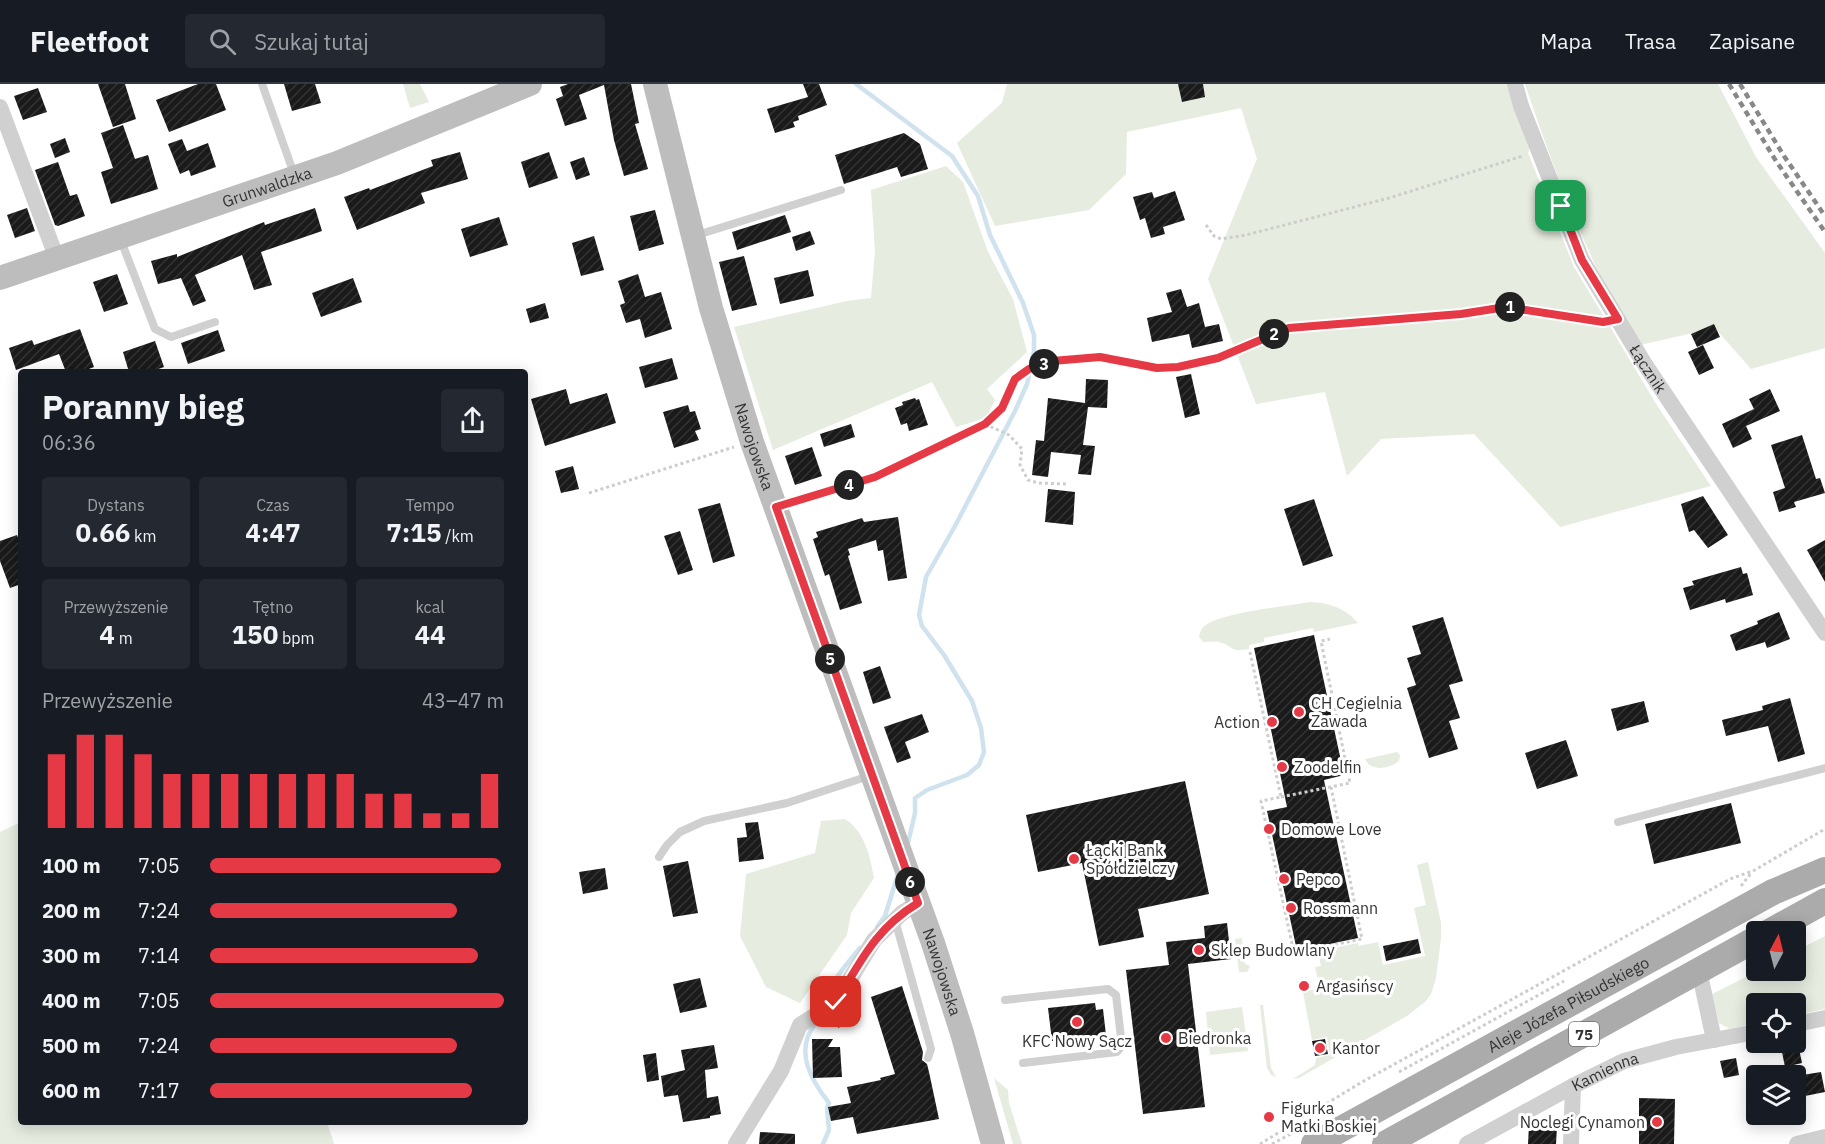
<!DOCTYPE html>
<html lang="pl">
<meta charset="utf-8">
<style>
:root{--surface:#171b24;--page:#242831;--text:#f1f3f6;--muted:#9ea1a6;--line:#363941;--accent:#e63946}
body{margin:0;font-family:"IBM Plex Sans",sans-serif;background:var(--page);color:var(--text);height:100vh;display:flex;flex-direction:column;font-size:22px;white-space:nowrap}
*{box-sizing:border-box;margin:0}
p{font-size:20px;color:var(--muted)}
.icon{flex:none;width:33px;height:33px;fill:none;stroke:currentColor;stroke-width:2;stroke-linecap:round;stroke-linejoin:round}
.map{position:relative;flex:1;overflow:hidden}
.drawer{position:absolute;left:18px;top:285px;width:510px;height:756px;display:flex;flex-direction:column;background:var(--surface);border-radius:6px;box-shadow:0 3px 15px #0003}
.drawer>*{flex:none}
.needle{width:39px;rotate:7deg}
.tools{position:absolute;left:1746px;top:837px;display:grid;gap:12px}
.tools a{display:grid;place-items:center;width:60px;height:60px;border-radius:6px;background:var(--surface);box-shadow:0 3px 15px #0003;font-size:30px}
.pin{position:absolute;display:grid;place-items:center;width:51px;height:51px;color:#fff;margin:-26px;border-radius:12px;box-shadow:0 3px 9px #0006}
.km{position:absolute;width:30px;height:30px;margin:-15px;border-radius:50%;background:#222;color:#fff;font-size:16px;line-height:30px;text-align:center}
.round{display:grid;place-items:center;flex:none;width:63px;height:63px;border-radius:6px;background:var(--page)}
.summary{display:flex;align-items:center;justify-content:space-between;height:102px;padding:0 24px}
h1{font-size:33px;font-weight:700;line-height:45px}
.figures{display:grid;grid-template-columns:repeat(3,1fr);gap:9px;height:102px;padding:6px 24px}
.figures div{display:grid;align-content:center;border-radius:6px;background:var(--page);text-align:center}
.figures b{font-size:26px;font-weight:700}
.figures small{font-size:16px;font-weight:400}
.figures p{font-size:16px}
.chart{height:168px;padding:12px 24px}
.chart p{display:flex;justify-content:space-between}
.chart svg{width:100%;height:108px;margin-top:6px;stroke:var(--accent);stroke-width:6}
ul{padding:0 24px;list-style:none;font-size:20px}
li{display:grid;grid-template-columns:96px 72px 1fr;align-items:center;height:45px}
li i{height:15px;border-radius:8px;background:var(--accent)}
header{display:flex;align-items:center;gap:36px;box-sizing:border-box;height:84px;padding:0 30px;background:var(--surface);border-bottom:2px solid var(--line)}
header strong{font-size:28px}
nav{display:flex;gap:33px;margin-inline-start:auto;font-size:21px}
.search{width:420px;height:54px;background:var(--page);display:flex;align-items:center;gap:15px;box-sizing:border-box;padding:0 21px;border-radius:6px;color:var(--muted);font-size:22px}
.map>svg:first-child{display:block}
.green{fill:#e6ecdf}
.lines{fill:none;stroke-linecap:round;stroke-linejoin:round}
.stream{stroke:#cfe2ee;stroke-width:4.5}
.building{fill:url(#building-hatch)}
.path{stroke:#cdcdcd;stroke-width:3;stroke-dasharray:3 3;stroke-linecap:butt}
.lane{stroke:#d0d0d0;stroke-width:8}
.street{stroke:#d0d0d0;stroke-width:16}
.secondary{stroke:#bdbdbd;stroke-width:24}
.primary{stroke:#ababab;stroke-width:26}
.rail{stroke:#888;stroke-width:4.5;stroke-dasharray:6 4.5;stroke-linecap:butt}
.route-casing{stroke:#fff;stroke-width:12}
.route{stroke:#e63946;stroke-width:8}
.poi-dot{fill:#e63946;stroke:#fff;stroke-width:2}
.labels{text-anchor:middle;dominant-baseline:central;stroke-width:6;stroke-linejoin:round;paint-order:stroke}
.shield{fill:#fff;stroke:#707070;stroke-width:1.5}
.shield-label{font-size:15px;font-weight:bold;fill:#333}
.street-label{font-size:16px;fill:#333;stroke:#fff}
.poi-label{font-size:16px;fill:#333;stroke:#fff;text-anchor:start}
</style>
<header>
<strong>Fleetfoot</strong>
<div class="search"><svg class="icon" aria-label="search" viewBox="0 0 24 24"><circle cx="10" cy="10" r="6"/><path d="M15 15l6 6"/></svg>Szukaj tutaj</div>
<nav><a>Mapa</a><a>Trasa</a><a>Zapisane</a></nav>
</header>
<div class="map">
<svg width="1825" height="1060" viewBox="0 0 1825 1060">
<defs>
<pattern id="building-hatch" width="6" height="6" patternUnits="userSpaceOnUse" patternTransform="scale(1.5)"><rect width="6" height="6" fill="#1a1a1a"/><path d="M-1 1l2-2M0 6l6-6M5 7l2-2" fill="none" stroke="#333"/></pattern>
</defs>
<rect width="100%" height="100%" fill="#fff"/>
<!-- green -->
<g class="green">
<polygon points="403,0 420,0 429,18 410,24"/>
<polygon points="1007,0 1508,0 1530,63 1528,69 1574,183 1658,323 1711,402 1560,443 1474,350 1381,355 1347,392 1325,308 1256,320 1208,195 1257,75 1241,24 1127,48 1126,90 1089,126 995,142 957,59 1002,19"/>
<path d="M1525,0H1718L1756,73L1825,169V264L1751,285L1715,244L1640,261C1631,245 1620,230 1611,214C1577,146 1549,72 1525,0Z"/>
<polygon points="946,82 963,98 988,168 1013,215 1027,268 987,305 995,316 986,334 956,343 932,298 773,366 734,243 847,217 871,214 875,167 871,106"/>
<path d="M1310,518C1330,519 1345,524 1358,539L1314,548L1313,544L1264,554V558L1249,561V565C1230,569 1234,562 1219,558C1214,557 1208,558 1203,558L1199,553C1200,548 1201,544 1206,541C1221,529 1288,522 1310,518Z"/>
<path d="M1397,668L1400,671L1399,677C1389,685 1371,688 1365,675Z"/>
<path d="M845,735C865,748 870,772 874,794L851,829L847,851L800,919L766,903L740,852L746,790L815,769L821,737Z"/>
<polygon points="21,738 21,1038 327,1038 334,1060 0,1060 0,748"/>
<polygon points="1428,778 1441,839 1441,855 1436,894 1431,910 1426,917 1407,932 1299,994 1293,995 1315,981 1316,974 1330,971 1327,953 1312,956 1303,908 1320,904 1315,883 1321,882 1318,867 1358,859 1359,862 1378,858 1383,881 1425,872 1414,824 1426,821 1417,781"/>
<polygon points="1825,852 1825,925 1796,931 1796,920 1756,920 1756,939 1730,945 1719,939 1712,910 1758,887 1796,886 1796,867"/>
<polygon points="1242,854 1245,880 1250,882 1247,888 1239,888 1235,855"/>
<polygon points="1260,921 1263,921 1271,984 1276,993 1271,991 1267,984"/>
<polygon points="1242,923 1248,967 1210,971 1206,928"/>
<polygon points="994,994 1008,1006 1009,1019 1022,1060 1013,1060"/>
</g>
<g class="lines">
<!-- stream -->
<g class="stream">
<polyline points="856,0 952,72 978,112 990,151 1023,219 1034,251 1034,267 1027,300 1015,327 955,442 926,493 919,531 922,542 944,571 972,617 981,644 984,668 979,681 967,691 927,706 915,714 915,729 908,759"/>
<polyline points="877,843 885,832 898,790"/>
<path d="M822,921C830,899 845,882 860,864"/>
<path d="M815,940C794,967 811,996 829,1019L827,1024L829,1046L823,1060"/>
</g>
</g>
<!-- building -->
<g class="building">
<polygon points="98,0 125,0 136,35 113,43"/>
<polygon points="198,0 216,0 226,26 169,48 156,16"/>
<polygon points="284,0 315,0 321,19 292,27"/>
<polygon points="568,0 631,0 639,39 635,40 648,85 624,92 614,56 604,1 579,11 587,35 565,42 556,15 563,12 560,3"/>
<polygon points="803,0 819,0 827,21 798,32 799,36 793,38 795,43 775,49 767,25 808,13"/>
<polygon points="1178,0 1203,0 1205,13 1182,18"/>
<polygon points="38,4 47,28 23,36 14,12"/>
<polygon points="123,41 135,75 148,71 158,105 111,120 101,88 113,84 101,49"/>
<polygon points="904,49 920,60 928,85 901,93 897,83 844,100 835,71"/>
<polygon points="65,54 70,68 55,74 50,60"/>
<polygon points="182,55 187,67 208,59 216,83 191,92 189,86 180,90 168,60"/>
<polygon points="460,68 468,95 421,109 425,119 357,146 344,113 369,104 370,106 433,82 431,76"/>
<polygon points="549,68 558,94 529,104 521,78"/>
<polygon points="584,73 590,91 576,96 570,78"/>
<polygon points="58,78 70,112 77,110 85,132 58,142 55,141 35,86"/>
<polygon points="1175,107 1185,136 1163,143 1165,150 1151,154 1145,134 1140,136 1133,113 1152,108 1154,114"/>
<polygon points="27,124 35,147 15,154 7,131"/>
<polygon points="315,124 322,147 261,168 272,201 254,206 242,171 195,191 206,217 193,222 181,194 158,200 151,177 177,170 177,173 264,138 265,141"/>
<polygon points="655,126 664,160 639,167 630,132"/>
<polygon points="785,131 791,148 737,166 732,148"/>
<polygon points="499,133 508,161 470,173 461,145"/>
<polygon points="810,147 815,160 796,167 792,153"/>
<polygon points="594,152 604,186 581,192 572,159"/>
<polygon points="744,172 757,221 732,227 719,178"/>
<polygon points="808,186 814,212 780,220 774,194"/>
<polygon points="117,190 128,220 104,228 93,198"/>
<polygon points="638,190 645,213 661,208 672,245 645,254 640,235 626,239 620,221 625,219 618,197"/>
<polygon points="353,194 362,218 321,233 312,209"/>
<polygon points="1181,205 1187,223 1199,219 1205,243 1219,240 1223,257 1192,264 1189,250 1152,258 1147,234 1172,228 1166,209"/>
<polygon points="545,219 549,234 530,239 526,225"/>
<polygon points="1714,240 1720,253 1697,263 1691,250"/>
<polygon points="80,245 94,283 81,288 66,288 59,270 16,286 9,264 32,256 34,261"/>
<polygon points="218,246 225,267 188,280 181,259"/>
<polygon points="155,257 164,283 150,288 129,288 123,268"/>
<polygon points="1703,261 1714,284 1699,291 1688,268"/>
<polygon points="672,274 678,295 645,304 639,283"/>
<polygon points="1191,290 1200,330 1185,334 1176,293"/>
<polygon points="1086,295 1108,296 1107,324 1088,323 1083,361 1095,362 1091,391 1078,390 1081,371 1051,368 1048,393 1032,391 1036,356 1044,357 1048,314 1085,319"/>
<polygon points="566,305 570,320 607,309 616,339 545,362 531,315"/>
<polygon points="1770,305 1780,327 1746,342 1752,355 1733,364 1722,340 1754,325 1749,315"/>
<polygon points="915,314 916,316 919,315 928,341 909,347 907,339 901,341 895,324 903,321 902,318"/>
<polygon points="688,321 690,328 695,327 701,345 695,347 699,356 674,364 663,328"/>
<polygon points="851,340 855,353 824,363 820,350"/>
<polygon points="1802,351 1816,395 1820,394 1825,409 1794,418 1796,423 1779,428 1773,408 1785,404 1771,361"/>
<polygon points="812,363 822,392 795,401 785,372"/>
<polygon points="573,382 579,405 561,409 555,387"/>
<polygon points="1048,405 1075,408 1073,441 1045,438"/>
<polygon points="1703,412 1728,451 1708,464 1694,446 1689,448 1681,420"/>
<polygon points="1314,415 1333,472 1303,482 1284,425"/>
<polygon points="720,419 735,472 713,479 698,425"/>
<polygon points="898,433 907,494 888,497 883,466 878,467 876,456 848,465 850,471 848,472 862,519 840,526 829,490 825,492 813,455 818,453 816,448 862,434 864,438"/>
<polygon points="680,447 693,486 678,491 664,452"/>
<polygon points="17,451 21,462 21,500 10,504 0,477 0,457"/>
<polygon points="1825,456 1825,498 1807,466"/>
<polygon points="1741,483 1743,490 1747,489 1753,511 1726,519 1725,515 1690,526 1683,504 1694,501 1692,497"/>
<polygon points="1779,528 1790,555 1767,564 1765,558 1736,567 1730,551 1758,540 1757,537"/>
<polygon points="1443,533 1463,597 1449,601 1460,634 1449,637 1458,665 1429,674 1407,604 1416,601 1407,574 1421,570 1412,542"/>
<polygon points="1314,551 1344,691 1324,696 1358,854 1297,867 1267,727 1287,723 1254,564"/>
<polygon points="880,582 891,614 873,620 863,588"/>
<polygon points="1790,614 1805,670 1778,678 1768,642 1726,652 1722,636 1763,626 1762,622"/>
<polygon points="1644,617 1649,638 1617,647 1611,625"/>
<polygon points="922,630 929,648 905,658 911,674 897,679 884,643"/>
<polygon points="1566,656 1578,692 1537,705 1525,669"/>
<polygon points="1185,697 1209,810 1138,825 1144,853 1099,862 1082,779 1038,788 1026,731"/>
<polygon points="1731,719 1741,759 1654,780 1645,740"/>
<polygon points="758,738 764,775 739,778 737,754 747,753 745,739"/>
<polygon points="688,777 698,829 673,833 663,782"/>
<polygon points="605,784 608,805 583,810 579,788"/>
<polygon points="1227,839 1231,875 1188,880 1205,1023 1143,1030 1126,886 1169,881 1166,858 1205,854 1204,842"/>
<polygon points="1418,855 1421,869 1386,877 1383,862"/>
<polygon points="700,894 707,923 680,929 673,900"/>
<polygon points="902,902 923,968 922,976 927,980 929,988 939,1035 857,1050 853,1033 831,1037 828,1023 851,1019 847,1003 881,996 880,994 895,990 871,913"/>
<polygon points="851,914 856,917 839,944 828,935 842,927"/>
<polygon points="1095,919 1096,926 1103,925 1106,951 1052,957 1048,924"/>
<polygon points="812,955 833,955 828,963 840,963 842,993 813,994"/>
<polygon points="1325,955 1328,970 1315,972 1312,957"/>
<polygon points="1798,960 1802,979 1785,983 1781,963"/>
<polygon points="714,961 718,984 705,986 707,1014 718,1012 721,1030 710,1032 710,1034 683,1038 678,1011 664,1013 661,992 685,986 681,966"/>
<polygon points="656,969 659,996 647,998 643,971"/>
<polygon points="1736,974 1739,991 1724,994 1720,977"/>
<polygon points="1821,988 1825,1008 1800,1013 1796,992"/>
<polygon points="1639,1014 1675,1015 1674,1060 1639,1060"/>
<polygon points="1529,1041 1557,1043 1556,1060 1528,1060"/>
<polygon points="760,1048 795,1050 795,1060 759,1060"/>
</g>
<g class="lines">
<!-- path -->
<g class="path">
<polyline points="1206,141 1214,152 1221,155 1246,151 1389,114 1523,72"/>
<polyline points="985,340 1009,351 1022,365 1020,381 1028,396 1038,399 1067,400"/>
<polyline points="589,409 734,363"/>
<polyline points="795,417 875,393 985,340 1001,324 1015,295 1029,285 1052,277 1100,273 1157,284 1178,283 1218,274 1289,244 1461,230 1506,223 1602,238"/>
<polyline points="1250,568 1281,713 1261,717 1294,869 1362,855 1331,703"/>
<polyline points="1281,713 1350,699 1321,557 1330,555"/>
<polyline points="1741,802 1752,788"/>
<polyline points="1399,988 1564,897"/>
<polyline points="1260,1060 1362,998 1730,795 1753,787 1825,745"/>
<polyline points="1272,1060 1300,1045"/>
</g>
<!-- lane -->
<g class="lane">
<polyline points="262,0 294,90"/>
<polyline points="694,152 841,106"/>
<polyline points="120,154 155,245 171,253 215,238"/>
<polyline points="1618,738 1825,684"/>
<polyline points="659,773 667,761 680,748 704,737 787,719 872,691"/>
<polyline points="895,836 931,965 928,974"/>
<polyline points="1005,916 1108,905 1116,911 1122,962 1117,968 1023,979"/>
</g>
<!-- street -->
<g class="street">
<path id="s1" d="M1515,0L1521,22L1582,176L1644,279L1825,549"/>
<polyline points="0,23 57,175"/>
<polyline points="1699,886 1714,956"/>
<polyline points="1796,940 1825,934"/>
<polyline points="736,1060 781,987 800,941 836,918 874,856 902,829 918,819"/>
<path id="s2" d="M1467,1060L1573,1002L1624,977L1676,963L1756,948"/>
<polyline points="1571,1060 1573,1002"/>
<polyline points="1797,1060 1825,1053"/>
</g>
<!-- secondary -->
<g class="secondary">
<path id="s3" d="M655,0L711,224L752,358L933,859L962,949L993,1060"/>
<path id="s4" d="M0,194L337,79L530,0"/>
</g>
<!-- primary -->
<g class="primary">
<polyline points="1769,848 1825,817"/>
<path id="s5" d="M1314,1060L1773,808L1825,786"/>
<polyline points="1385,1060 1756,855"/>
</g>
<!-- rail -->
<g class="rail">
<polyline points="1729,0 1776,77 1825,148"/>
<polyline points="1740,0 1784,72 1825,132"/>
</g>
</g>
<g class="lines">
<defs>
<path id="route" d="M836,918C861,877 875,845 918,819L776,423L875,393L985,340L1002,324L1015,295L1029,285L1052,277L1100,273L1157,284L1178,283L1218,274L1289,244L1461,230L1506,223L1603,238L1618,235L1582,176L1561,122"/>
</defs>
<!-- route casing -->
<use href="#route" class="route-casing"/>
<!-- route -->
<use href="#route" class="route"/>
</g>
<!-- markers -->
<g class="poi-dot">
<circle cx="1299" cy="628" r="6"/>
<circle cx="1272" cy="638" r="6"/>
<circle cx="1282" cy="683" r="6"/>
<circle cx="1269" cy="745" r="6"/>
<circle cx="1074" cy="775" r="6"/>
<circle cx="1284" cy="795" r="6"/>
<circle cx="1291" cy="824" r="6"/>
<circle cx="1199" cy="866" r="6"/>
<circle cx="1304" cy="902" r="6"/>
<circle cx="1077" cy="938" r="6"/>
<circle cx="1166" cy="954" r="6"/>
<circle cx="1320" cy="964" r="6"/>
<circle cx="1269" cy="1033" r="6"/>
<circle cx="1657" cy="1038" r="6"/>
</g>
<g class="labels">
<!-- shield labels -->
<rect class="shield" x="1569" y="938" width="30" height="24" rx="4.5"/>
<g class="shield-label">
<text x="1584" y="950">75</text>
</g>
<!-- street labels -->
<g class="street-label">
<text stroke="none"><textPath href="#s4" startOffset="282">Grunwaldzka</textPath></text>
<text stroke="none"><textPath href="#s1" startOffset="316">Łącznik</textPath></text>
<text stroke="none"><textPath href="#s3" startOffset="376">Nawojowska</textPath></text>
<text stroke="none"><textPath href="#s3" startOffset="934">Nawojowska</textPath></text>
<text stroke="none"><textPath href="#s5" startOffset="290">Aleje Józefa Piłsudskiego</textPath></text>
<text stroke="none"><textPath href="#s2" startOffset="156">Kamienna</textPath></text>
</g>
<!-- poi labels -->
<g class="poi-label">
<text x="1311" y="619">CH Cegielnia<tspan x="1311" dy="18">Zawada</tspan></text>
<text x="1260" y="638" text-anchor="end">Action</text>
<text x="1294" y="683">Zoodelfin</text>
<text x="1281" y="745">Domowe Love</text>
<text x="1086" y="766">Łącki Bank<tspan x="1086" dy="18">Spółdzielczy</tspan></text>
<text x="1296" y="795">Pepco</text>
<text x="1303" y="824">Rossmann</text>
<text x="1211" y="866">Sklep Budowlany</text>
<text x="1316" y="902">Argasińscy</text>
<text x="1178" y="954">Biedronka</text>
<text x="1077" y="957" text-anchor="middle">KFC Nowy Sącz</text>
<text x="1332" y="964">Kantor</text>
<text x="1281" y="1024">Figurka<tspan x="1281" dy="18">Matki Boskiej</tspan></text>
<text x="1645" y="1038" text-anchor="end">Noclegi Cynamon</text>
</g>
</g>
</svg>
<div class="tools">
<a><svg class="needle" viewBox="-14 -14 28 28"><path d="M0-13l5 13h-10z" fill="#e53935"/><path d="M0 13l5-13h-10z" fill="#9ea1a6"/></svg></a>
<a><svg class="icon" aria-label="locate" viewBox="0 0 24 24"><circle cx="12" cy="12" r="6"/><path d="M12 2v4M12 18v4M2 12h4M18 12h4"/></svg></a>
<a><svg class="icon" aria-label="layers" viewBox="0 0 24 24"><path d="M12 4l9 5-9 5-9-5zM3 14l9 5 9-5"/></svg></a>
</div>
<div class="pin" style="left:1561px;top:122px;background:#1e9e55"><svg class="icon" aria-label="arrive" viewBox="0 0 24 24"><path d="M6 21V4h12l-3 4 3 4H6"/></svg></div>
<div class="pin" style="left:836px;top:918px;background:#d93025"><svg class="icon" aria-label="check" viewBox="0 0 24 24"><path d="M5 12l5 5 9-10"/></svg></div>
<b class="km" style="left:1510px;top:223px">1</b>
<b class="km" style="left:1274px;top:250px">2</b>
<b class="km" style="left:1044px;top:280px">3</b>
<b class="km" style="left:849px;top:401px">4</b>
<b class="km" style="left:830px;top:575px">5</b>
<b class="km" style="left:910px;top:798px">6</b>
<section class="drawer">
<div class="summary"><div><h1>Poranny bieg</h1><p>06:36</p></div><a class="round"><svg class="icon" aria-label="share" viewBox="0 0 24 24"><path d="M12 15V3M7 8l5-5 5 5M5 13v7h14v-7"/></svg></a></div>
<div class="figures">
<div><p>Dystans</p><b>0.66<small> km</small></b></div>
<div><p>Czas</p><b>4:47</b></div>
<div><p>Tempo</p><b>7:15<small> /km</small></b></div>
</div>
<div class="figures">
<div><p>Przewyższenie</p><b>4<small> m</small></b></div>
<div><p>Tętno</p><b>150<small> bpm</small></b></div>
<div><p>kcal</p><b>44</b></div>
</div>
<div class="chart"><p><span>Przewyższenie</span>43–47 m</p>
<svg viewBox="0 0 160 44" preserveAspectRatio="none"><path d="M5 44V14M15 44V6M25 44V6M35 44V14M45 44V22M55 44V22M65 44V22M75 44V22M85 44V22M95 44V22M105 44V22M115 44V30M125 44V30M135 44V38M145 44V38M155 44V22"/></svg>
</div>
<ul>
<li><b>100 m</b>7:05<i style="width:99%"></i></li>
<li><b>200 m</b>7:24<i style="width:84%"></i></li>
<li><b>300 m</b>7:14<i style="width:91%"></i></li>
<li><b>400 m</b>7:05<i style="width:100%"></i></li>
<li><b>500 m</b>7:24<i style="width:84%"></i></li>
<li><b>600 m</b>7:17<i style="width:89%"></i></li>
</ul>
</section>
</div>
